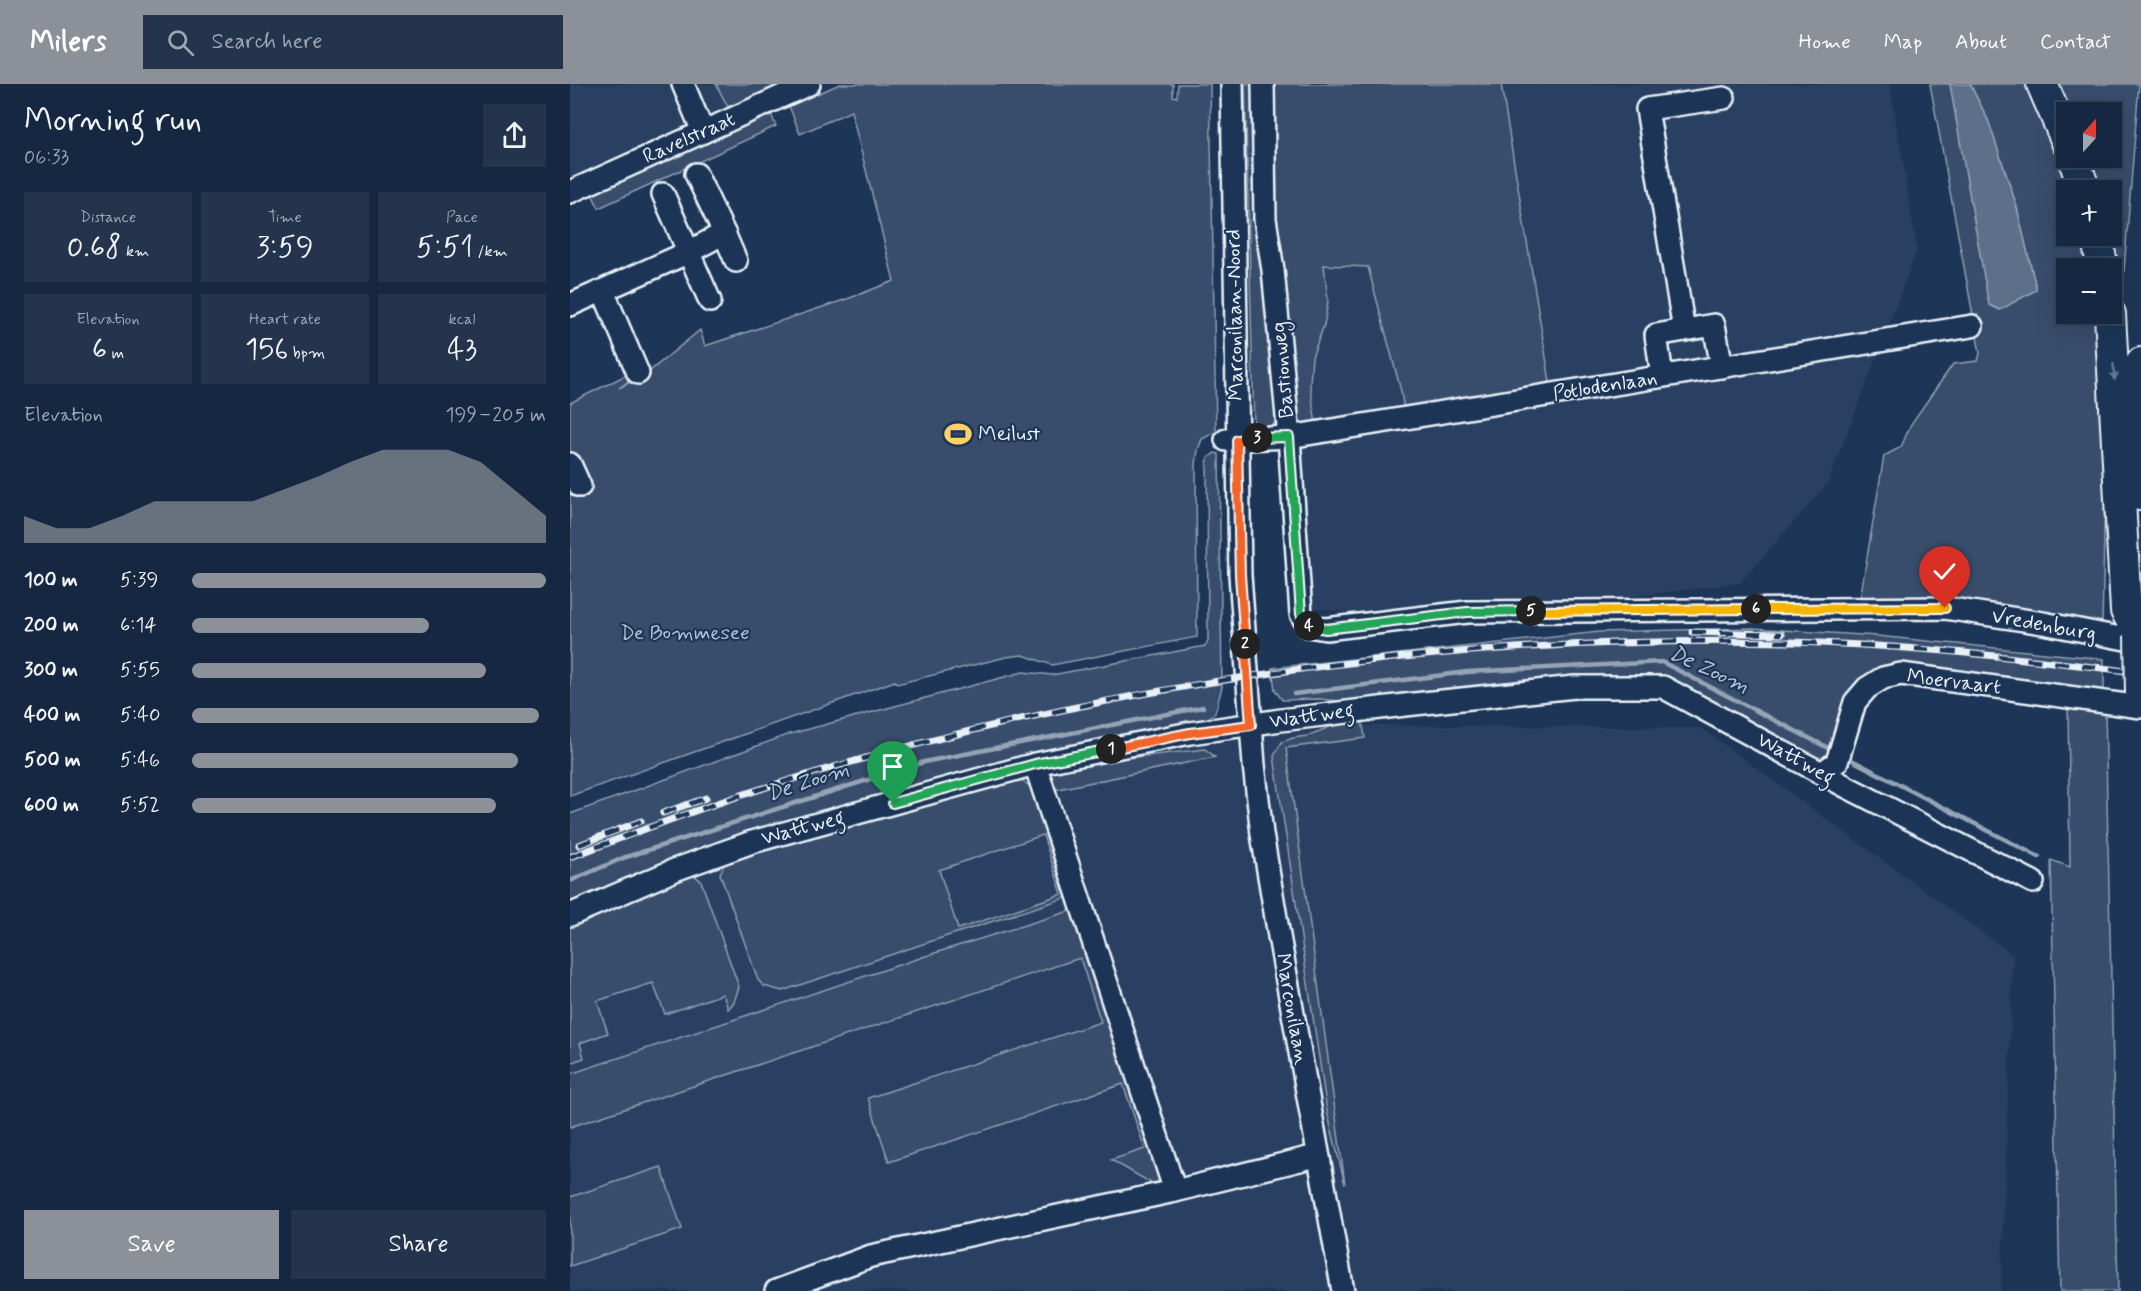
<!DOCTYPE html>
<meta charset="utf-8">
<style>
:root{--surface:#162841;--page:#23344c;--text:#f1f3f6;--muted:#9ea6b1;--line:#35445a;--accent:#8c9099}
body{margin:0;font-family:Mynerve,sans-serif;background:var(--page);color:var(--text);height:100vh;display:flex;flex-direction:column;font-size:22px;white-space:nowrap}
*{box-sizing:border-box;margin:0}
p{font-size:20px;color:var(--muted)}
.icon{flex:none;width:33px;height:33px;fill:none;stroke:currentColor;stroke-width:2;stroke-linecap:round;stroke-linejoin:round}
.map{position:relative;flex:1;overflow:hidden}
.drawer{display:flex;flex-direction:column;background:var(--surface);width:570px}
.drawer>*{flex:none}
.needle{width:39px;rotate:21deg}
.tools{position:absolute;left:1486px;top:18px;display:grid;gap:12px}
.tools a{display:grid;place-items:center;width:66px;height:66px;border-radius:0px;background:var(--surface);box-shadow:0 6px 24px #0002,0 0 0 2px var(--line);font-size:30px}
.pin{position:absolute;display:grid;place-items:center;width:51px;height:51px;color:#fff;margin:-62px -26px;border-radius:50% 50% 50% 0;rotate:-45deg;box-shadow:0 0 6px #0007}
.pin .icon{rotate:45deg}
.km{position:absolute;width:30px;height:30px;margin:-15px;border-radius:50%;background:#222;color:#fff;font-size:16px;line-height:30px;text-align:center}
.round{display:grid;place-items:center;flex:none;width:63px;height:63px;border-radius:0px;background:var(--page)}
.summary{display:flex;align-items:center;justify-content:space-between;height:102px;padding:0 24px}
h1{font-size:33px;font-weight:600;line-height:45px}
.stats{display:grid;grid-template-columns:repeat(3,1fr);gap:9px;height:102px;padding:6px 24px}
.stats div{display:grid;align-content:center;border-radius:0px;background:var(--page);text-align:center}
.stats b{font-size:30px;font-weight:600}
.stats small{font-size:16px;font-weight:400}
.stats p{font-size:16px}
.chart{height:168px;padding:12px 24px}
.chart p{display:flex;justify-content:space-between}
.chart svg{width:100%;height:108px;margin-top:6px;fill:var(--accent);opacity:.7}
.cta{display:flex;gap:12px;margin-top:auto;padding:12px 24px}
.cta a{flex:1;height:69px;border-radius:0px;background:var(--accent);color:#fff;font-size:24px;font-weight:600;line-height:69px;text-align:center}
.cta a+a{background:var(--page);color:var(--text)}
ul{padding:0 24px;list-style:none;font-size:20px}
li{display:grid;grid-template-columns:96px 72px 1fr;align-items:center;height:45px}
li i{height:15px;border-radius:8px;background:var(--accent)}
header{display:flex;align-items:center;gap:36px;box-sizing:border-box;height:84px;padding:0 30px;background:var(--accent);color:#fff}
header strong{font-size:28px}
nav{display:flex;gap:33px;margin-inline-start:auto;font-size:21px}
.search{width:420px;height:54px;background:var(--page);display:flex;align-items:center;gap:15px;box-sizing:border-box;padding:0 21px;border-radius:0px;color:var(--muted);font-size:22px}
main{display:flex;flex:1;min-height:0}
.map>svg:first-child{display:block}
.built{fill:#2a4162}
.green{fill:#374d6c;stroke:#909fb2;stroke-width:1.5;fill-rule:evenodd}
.water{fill:#5d7089;stroke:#95a4b5;stroke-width:1.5}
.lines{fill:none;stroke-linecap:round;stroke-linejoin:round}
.stream{stroke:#95a4b5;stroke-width:4.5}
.minor-casing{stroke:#e8f1f8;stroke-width:26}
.highway-casing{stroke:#e8f1f8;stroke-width:34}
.minor{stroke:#1d3557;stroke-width:21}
.highway{stroke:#1d3557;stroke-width:30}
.rail-casing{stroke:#e8f1f8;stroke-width:7}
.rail{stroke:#1d3557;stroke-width:4.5;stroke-dasharray:14;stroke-linecap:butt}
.highway-bridge-casing{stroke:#e8f1f8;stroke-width:34;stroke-linecap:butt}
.highway-bridge{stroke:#1d3557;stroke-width:30}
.oneway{fill:#64778f}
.split-1-casing{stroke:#fff;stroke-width:12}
.split-2-casing{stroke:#fff;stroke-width:12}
.split-3-casing{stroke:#fff;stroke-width:12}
.split-4-casing{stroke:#fff;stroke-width:12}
.split-5-casing{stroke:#fff;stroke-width:12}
.split-6-casing{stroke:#fff;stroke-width:12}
.split-7-casing{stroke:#fff;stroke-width:12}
.split-1{stroke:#22a559;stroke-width:8}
.split-2{stroke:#f0652b;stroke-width:8}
.split-3{stroke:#f0652b;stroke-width:8}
.split-4{stroke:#22a559;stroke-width:8}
.split-5{stroke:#22a559;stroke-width:8}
.split-6{stroke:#f5b400;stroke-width:8}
.split-7{stroke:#f5b400;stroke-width:8}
.labels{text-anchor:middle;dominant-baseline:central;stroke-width:4.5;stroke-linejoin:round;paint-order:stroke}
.street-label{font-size:21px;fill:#e8f1f8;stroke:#1d3557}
.poi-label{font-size:21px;fill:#e8f1f8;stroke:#1d3557;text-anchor:start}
.park-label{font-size:21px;fill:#b3c0ce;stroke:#1d3557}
.water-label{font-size:22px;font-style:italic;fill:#b7c4d1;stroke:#1d3557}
</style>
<header>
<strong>Milers</strong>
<div class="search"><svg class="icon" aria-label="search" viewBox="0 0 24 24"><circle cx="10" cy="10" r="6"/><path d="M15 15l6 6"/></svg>Search here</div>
<nav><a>Home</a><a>Map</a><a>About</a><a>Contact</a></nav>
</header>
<main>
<section class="drawer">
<div class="summary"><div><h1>Morning run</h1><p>06:33</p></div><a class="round"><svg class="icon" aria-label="share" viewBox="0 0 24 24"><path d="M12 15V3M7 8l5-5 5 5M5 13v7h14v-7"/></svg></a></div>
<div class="stats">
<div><p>Distance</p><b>0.68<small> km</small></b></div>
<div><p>Time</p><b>3:59</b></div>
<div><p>Pace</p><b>5:51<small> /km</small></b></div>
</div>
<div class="stats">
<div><p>Elevation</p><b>6<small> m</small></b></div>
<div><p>Heart rate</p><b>156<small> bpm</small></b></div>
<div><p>kcal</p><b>43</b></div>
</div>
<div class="chart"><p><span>Elevation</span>199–205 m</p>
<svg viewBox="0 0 160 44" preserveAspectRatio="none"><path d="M0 44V33L10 38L20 38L30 33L40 27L50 27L60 27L70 27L80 22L90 17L100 11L110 6L120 6L130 6L140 11L150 22L160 33V44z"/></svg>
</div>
<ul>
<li><b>100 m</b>5:39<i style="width:100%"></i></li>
<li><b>200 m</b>6:14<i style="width:67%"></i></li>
<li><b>300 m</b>5:55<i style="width:83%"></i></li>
<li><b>400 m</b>5:40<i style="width:98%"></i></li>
<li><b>500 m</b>5:46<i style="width:92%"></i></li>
<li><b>600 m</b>5:52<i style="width:86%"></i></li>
</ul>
<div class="cta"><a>Save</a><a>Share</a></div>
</section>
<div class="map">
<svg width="1571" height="1207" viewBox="0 0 1571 1207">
<rect width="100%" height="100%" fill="#1d3557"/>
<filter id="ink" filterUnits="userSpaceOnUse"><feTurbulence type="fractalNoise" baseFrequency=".0167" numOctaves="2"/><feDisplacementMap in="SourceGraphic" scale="12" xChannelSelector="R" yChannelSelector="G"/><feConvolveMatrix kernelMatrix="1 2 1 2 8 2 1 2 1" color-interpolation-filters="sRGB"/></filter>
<g filter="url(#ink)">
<!-- built -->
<g class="built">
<polygon points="0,0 217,0 0,95"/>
<polygon points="681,0 1320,0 1347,166 1258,399 1170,499 855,538 744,524 681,24"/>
<polygon points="806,641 1131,644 1443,871 1431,1207 0,1207 0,805 332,684"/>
</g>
<!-- green -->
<g class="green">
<polygon points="146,0 212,0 158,23"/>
<polygon points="270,0 603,0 603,12 607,13 608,0 640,0 646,348 632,355 628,366 626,380 627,553 482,581 453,571 436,573 327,600 325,597 0,712 0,319 64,287 66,292 49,304 76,290 130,246 135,262 280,214 324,197 281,27 230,50 219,22"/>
<polygon points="675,0 688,0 699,202 708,331 701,346 692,347 684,343"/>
<polygon points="701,0 931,0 980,298 834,327 831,307 798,183 754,181 758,217 754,241 742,273 740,300 746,341 730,343 703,134"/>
<polygon points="1360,0 1380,0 1419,220 1430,226 1466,204 1446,120 1418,36 1400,0 1461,0 1506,106 1497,106 1497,152 1518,152 1525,184 1497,184 1497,230 1533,230 1536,354 1532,544 1290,515 1314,372 1331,363 1341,340 1383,280 1408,277 1410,269"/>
<polygon points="1483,0 1569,0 1553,199 1539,152 1542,152 1542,106 1525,106 1515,74 1542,74 1542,28 1497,28"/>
<polygon points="201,30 206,42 29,124 21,108"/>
<polygon points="645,369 649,370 652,603 645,629 634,637 152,762 0,818 0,730 220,650 453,588 482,591 635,562 638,557 637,381 638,374"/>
<polygon points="1183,544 1307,552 1534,575 1534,606 1351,585 1282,611 1264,648 1266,654 1258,675 1249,679 1147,628 1041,594 970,596 780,618 749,615 712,616 705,606 702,584 1029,548"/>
<polygon points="1498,620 1535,626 1548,1207 1490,1207 1481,776 1500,783"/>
<polygon points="792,636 795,654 716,664 775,1100 757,1027 704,672 712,658 723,654 737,652 767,640"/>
<polygon points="635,665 645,673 483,706 480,688 558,671 559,674"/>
<path d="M450,695L462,704L498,813L371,854L212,907L194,902L188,896L150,790L154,780L245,751ZM473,751L492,810L388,845L369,786Z"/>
<polygon points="124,791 131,797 169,903 164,918 158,925 153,910 95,930 83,899 27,917 38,949 10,959 14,974 0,979 0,837"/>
<polygon points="503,826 593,1097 581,1099 541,1076 575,1065 553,1000 319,1078 298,1014 531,938 510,874 0,1043 0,990 368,868"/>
<polygon points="91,1083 112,1145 0,1182 0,1113"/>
</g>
<!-- water -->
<polygon class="water" points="1380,0 1400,0 1418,36 1446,120 1466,204 1466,206 1430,226 1419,221"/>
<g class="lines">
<!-- stream -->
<g class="stream">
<polyline points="724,610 897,588 1092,578 1264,667"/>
<polyline points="1274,672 1469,773"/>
<polyline points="0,797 53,774 354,678 633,623"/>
</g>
<defs>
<g id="minor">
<polyline points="113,0 133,48"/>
<polyline points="662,0 670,491 684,681 692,750 709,852 773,1207"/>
<polyline points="693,0 695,135 703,186 719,353 731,530 738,542 756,545 897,528 1375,524 1473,539 1571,558"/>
<polyline points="0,108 239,0"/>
<polyline points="93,110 140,217"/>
<polyline points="154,149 166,177"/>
<polyline points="33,207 68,289"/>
<polyline points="0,221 119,168 154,149 126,90"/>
<polyline points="1114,246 1077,25 1154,14"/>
<polyline points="1092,292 1086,251 1144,241 1152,283"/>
<polyline points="656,356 719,353 1402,242"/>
<polyline points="0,380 10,402"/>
<polyline points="465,680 605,1107"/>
<polyline points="1253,688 1267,678 1285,618 1297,604 1313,594 1331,590 1571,623"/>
<polyline points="0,831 107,785 182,758 465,680 620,649 711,636 835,621 1005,603 1093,603 1277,703 1463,798"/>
<polyline points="206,1207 301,1172 605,1107 738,1074 749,1074"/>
</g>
<g id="highway">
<polyline points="1472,0 1497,58"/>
<polyline points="1503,74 1515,106"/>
<polyline points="1526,152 1533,184"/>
<polyline points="1540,230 1556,527 1570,551"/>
<polyline points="1570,411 1571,279"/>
</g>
</defs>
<!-- minor casing -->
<use href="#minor" class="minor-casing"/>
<!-- highway casing -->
<use href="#highway" class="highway-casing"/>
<!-- minor -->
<use href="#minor" class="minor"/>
<!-- highway -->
<use href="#highway" class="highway"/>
<defs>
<g id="rail">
<polyline points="1122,548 1212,550"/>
<polyline points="93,729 136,714"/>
<polyline points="9,761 71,737"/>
<path d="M0,773C73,746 145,718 220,696C546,597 878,551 1219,558C1337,561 1454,574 1571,589"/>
</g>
</defs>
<!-- rail casing -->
<use href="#rail" class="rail-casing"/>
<!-- rail -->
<use href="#rail" class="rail"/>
<defs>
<polyline id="highway-bridge" points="1570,551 1571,609"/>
</defs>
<!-- highway-bridge casing -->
<use href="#highway-bridge" class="highway-bridge-casing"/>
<!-- highway-bridge -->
<use href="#highway-bridge" class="highway-bridge"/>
</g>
<!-- one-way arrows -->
<defs><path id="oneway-solid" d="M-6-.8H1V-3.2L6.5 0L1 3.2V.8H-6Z" transform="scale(1.5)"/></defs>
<use class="oneway" href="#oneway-solid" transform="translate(1544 288) rotate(86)"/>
</g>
<g class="lines" filter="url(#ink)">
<defs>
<polyline id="split-1" points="323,719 465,680 541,665"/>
<polyline id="split-2" points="541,665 620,649 681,641 675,560"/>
<polyline id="split-3" points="675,560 670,491 667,356 687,354"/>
<polyline id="split-4" points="687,354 719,353 731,530 739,542"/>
<polyline id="split-5" points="739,542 756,545 897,528 961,527"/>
<polyline id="split-6" points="961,527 1186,525"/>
<polyline id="split-7" points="1186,525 1375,524"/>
</defs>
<!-- split-1 casing -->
<use href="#split-1" class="split-1-casing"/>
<!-- split-2 casing -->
<use href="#split-2" class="split-2-casing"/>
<!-- split-3 casing -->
<use href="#split-3" class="split-3-casing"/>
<!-- split-4 casing -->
<use href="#split-4" class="split-4-casing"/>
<!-- split-5 casing -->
<use href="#split-5" class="split-5-casing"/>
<!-- split-6 casing -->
<use href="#split-6" class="split-6-casing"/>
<!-- split-7 casing -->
<use href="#split-7" class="split-7-casing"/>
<!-- split-1 -->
<use href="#split-1" class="split-1"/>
<!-- split-2 -->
<use href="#split-2" class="split-2"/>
<!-- split-3 -->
<use href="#split-3" class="split-3"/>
<!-- split-4 -->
<use href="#split-4" class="split-4"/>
<!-- split-5 -->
<use href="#split-5" class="split-5"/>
<!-- split-6 -->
<use href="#split-6" class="split-6"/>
<!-- split-7 -->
<use href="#split-7" class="split-7"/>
</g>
<!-- icons -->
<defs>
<symbol id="stadium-bare" viewBox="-9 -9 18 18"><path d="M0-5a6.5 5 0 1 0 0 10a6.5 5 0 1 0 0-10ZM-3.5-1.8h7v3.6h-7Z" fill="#ffd166" stroke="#1d3557" stroke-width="2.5" paint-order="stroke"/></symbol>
</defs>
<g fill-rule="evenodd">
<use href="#stadium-bare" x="369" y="331" width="38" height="38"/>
</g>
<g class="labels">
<!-- street labels -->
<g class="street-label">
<text transform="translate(119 54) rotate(-24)">Ravelstraat</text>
<text transform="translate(665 231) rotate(-91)">Marconilaan-Noord</text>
<text transform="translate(713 286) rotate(-95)">Bastionweg</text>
<text transform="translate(1035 302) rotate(-9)">Potlodenlaan</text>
<text transform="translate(1474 541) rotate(10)">Vredenburg</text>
<text transform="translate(1384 598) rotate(7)">Moervaart</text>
<text transform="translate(742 632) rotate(-8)">Wattweg</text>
<text transform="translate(1226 675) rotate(29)">Wattweg</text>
<text transform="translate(233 744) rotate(-15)">Wattweg</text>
<text transform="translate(722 925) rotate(80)">Marconilaan</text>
</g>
<!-- poi labels -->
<g class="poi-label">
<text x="408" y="350">Meilust</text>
</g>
<!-- park labels -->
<g class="park-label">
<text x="115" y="549">De Bommesee</text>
</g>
<!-- water labels -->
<g class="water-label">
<text transform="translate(1139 586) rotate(25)">De Zoom</text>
<text transform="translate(238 698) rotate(-18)">De Zoom</text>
</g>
</g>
</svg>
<div class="tools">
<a><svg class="needle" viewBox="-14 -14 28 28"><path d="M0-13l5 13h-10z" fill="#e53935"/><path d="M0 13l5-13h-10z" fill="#9ea6b1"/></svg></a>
<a>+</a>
<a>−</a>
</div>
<div class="pin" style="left:323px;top:719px;background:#1e9e55"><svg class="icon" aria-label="arrive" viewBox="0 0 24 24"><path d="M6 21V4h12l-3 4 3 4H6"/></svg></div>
<div class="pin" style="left:1375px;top:524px;background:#d93025"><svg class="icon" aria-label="check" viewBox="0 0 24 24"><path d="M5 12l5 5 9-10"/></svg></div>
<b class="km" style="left:541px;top:665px">1</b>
<b class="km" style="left:675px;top:560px">2</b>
<b class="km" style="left:687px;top:354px">3</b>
<b class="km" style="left:739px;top:542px">4</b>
<b class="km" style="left:961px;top:527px">5</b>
<b class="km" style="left:1186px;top:525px">6</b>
</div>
</main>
